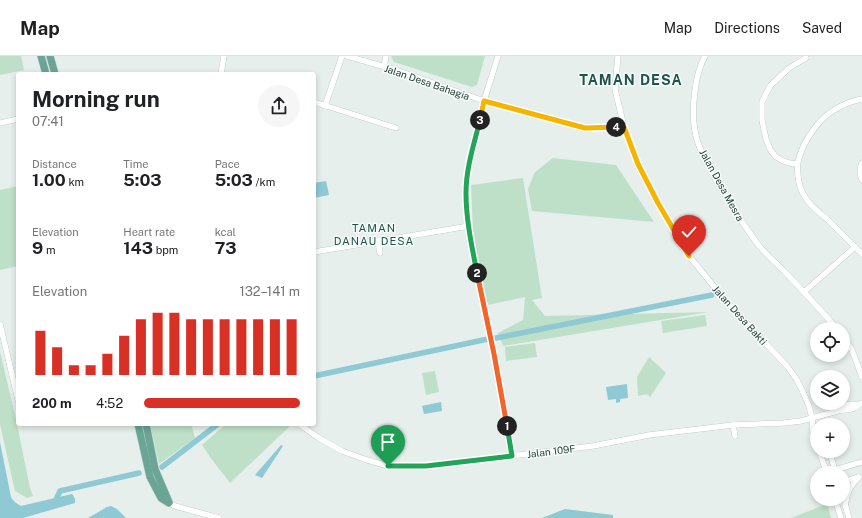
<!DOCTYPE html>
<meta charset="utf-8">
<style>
:root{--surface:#fff;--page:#f6f6f6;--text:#202124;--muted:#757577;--line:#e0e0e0;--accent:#d93025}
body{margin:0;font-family:"Public Sans",sans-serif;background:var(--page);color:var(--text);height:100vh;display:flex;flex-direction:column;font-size:15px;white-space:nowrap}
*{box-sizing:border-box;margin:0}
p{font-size:13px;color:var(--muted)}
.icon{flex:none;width:22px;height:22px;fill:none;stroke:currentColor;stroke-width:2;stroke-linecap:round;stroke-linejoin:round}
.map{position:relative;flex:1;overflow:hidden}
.details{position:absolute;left:16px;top:16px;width:300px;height:354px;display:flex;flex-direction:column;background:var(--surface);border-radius:4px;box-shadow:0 2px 6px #0003}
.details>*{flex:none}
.controls{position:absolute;left:810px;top:266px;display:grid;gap:8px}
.controls a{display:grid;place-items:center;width:40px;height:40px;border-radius:50%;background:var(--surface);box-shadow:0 2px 6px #0003;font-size:20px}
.pin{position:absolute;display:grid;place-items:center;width:34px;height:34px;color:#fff;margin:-41px -17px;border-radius:50% 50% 50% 0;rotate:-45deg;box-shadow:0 0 4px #0007}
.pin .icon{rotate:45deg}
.km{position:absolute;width:20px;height:20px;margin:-10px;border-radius:50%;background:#222;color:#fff;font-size:11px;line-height:20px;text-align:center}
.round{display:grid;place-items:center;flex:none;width:42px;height:42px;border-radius:21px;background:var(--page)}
.head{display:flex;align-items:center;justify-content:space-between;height:68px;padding:0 16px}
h1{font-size:22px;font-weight:700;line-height:30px}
.metrics{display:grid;grid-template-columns:repeat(3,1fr);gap:6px;height:68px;padding:4px 16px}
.metrics div{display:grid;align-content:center}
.metrics b{font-size:17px;font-weight:700}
.metrics small{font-size:11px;font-weight:400}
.metrics p{font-size:11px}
.chart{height:112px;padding:8px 16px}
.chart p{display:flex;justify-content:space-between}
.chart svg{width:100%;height:72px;margin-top:4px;stroke:var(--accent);stroke-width:6}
ul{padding:0 16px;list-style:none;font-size:13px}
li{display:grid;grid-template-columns:64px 48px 1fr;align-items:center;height:30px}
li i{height:10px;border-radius:5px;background:var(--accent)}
header{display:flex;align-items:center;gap:24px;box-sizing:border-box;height:56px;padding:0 20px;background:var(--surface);border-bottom:1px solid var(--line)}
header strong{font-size:19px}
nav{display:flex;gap:22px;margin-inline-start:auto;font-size:14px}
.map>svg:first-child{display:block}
.green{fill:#bfe0c8}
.water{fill:#8ec9d4}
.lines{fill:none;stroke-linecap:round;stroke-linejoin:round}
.canal{stroke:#8ec9d4;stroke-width:5.5}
.minor-casing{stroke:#a8b8b2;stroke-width:6}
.major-casing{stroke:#c2cac8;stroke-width:8}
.minor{stroke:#fff;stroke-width:5.5}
.major{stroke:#6aa596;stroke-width:7}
.split-1-casing{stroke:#fff;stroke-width:8}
.split-2-casing{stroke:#fff;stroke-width:8}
.split-3-casing{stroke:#fff;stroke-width:8}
.split-4-casing{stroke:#fff;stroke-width:8}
.split-5-casing{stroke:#fff;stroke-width:8}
.split-1{stroke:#22a559;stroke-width:5}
.split-2{stroke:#f0652b;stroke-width:5}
.split-3{stroke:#22a559;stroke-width:5}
.split-4{stroke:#f5b400;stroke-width:5}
.split-5{stroke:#f5b400;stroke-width:5}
.labels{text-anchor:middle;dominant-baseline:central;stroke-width:3;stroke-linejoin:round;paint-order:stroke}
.street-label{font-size:10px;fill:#24423a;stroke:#f7fbf9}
.neighbourhood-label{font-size:11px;letter-spacing:1px;fill:#1f5548;stroke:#f7fbf9}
.district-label{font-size:14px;font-weight:bold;letter-spacing:1px;fill:#1f5548;stroke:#f7fbf9}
</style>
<header>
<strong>Map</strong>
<nav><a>Map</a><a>Directions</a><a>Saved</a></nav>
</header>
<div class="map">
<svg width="862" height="462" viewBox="0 0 862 462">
<rect width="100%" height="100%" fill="#e6efeb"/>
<!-- green -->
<g class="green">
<polygon points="0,0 21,0 24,14 0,19"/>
<polygon points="392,0 485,0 477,29 472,31 394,6 391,1"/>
<polygon points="553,102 616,109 654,166 532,155 528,133 535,116"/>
<polygon points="523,122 542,242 532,244 545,260 709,256 503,290 498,277 523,264 525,241 488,249 482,229 473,174 471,129"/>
<polygon points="18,130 18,210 0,214 0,134"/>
<polygon points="705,259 707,270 663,277 661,265"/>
<polygon points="535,287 537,301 506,305 505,291"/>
<polygon points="0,296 16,363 30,432 33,440 27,442 15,435 0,368"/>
<polygon points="649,301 666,317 650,341 647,338 638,340 637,321"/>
<polygon points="435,315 439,336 426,339 422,317"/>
<polygon points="150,368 191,368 195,382 159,408"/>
<polygon points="226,368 288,368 290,370 230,427 210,401 202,389"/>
<polygon points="827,448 831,462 791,462"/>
</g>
<!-- water -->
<g class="water">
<polygon points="326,125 329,139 314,142 314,127"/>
<polygon points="627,328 628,342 620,343 620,346 616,347 616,343 608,344 606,331"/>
<polygon points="441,346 442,355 424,358 422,350"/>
<path d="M0,386L11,441C13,445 16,447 21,450L72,438L73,439L75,443V447L23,462H0Z"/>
<polygon points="281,389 283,390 262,422 255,419"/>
<polygon points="111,450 117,453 126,462 88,462 107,451"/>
<polygon points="565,453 613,459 613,462 542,462"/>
</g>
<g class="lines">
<!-- canal -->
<g class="canal">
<polyline points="496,282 712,239"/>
<polyline points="314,320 488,283"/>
<polyline points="162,411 218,368"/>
<polyline points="54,448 60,435 139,417"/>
</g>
<defs>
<g id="minor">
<polyline points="347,0 396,14 484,45 585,72 624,71"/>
<polyline points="498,0 484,45 468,115 466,137 469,170 480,230 494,298 512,400"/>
<polyline points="618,0 615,33 624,71 638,108 658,147 689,200 726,245 787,310 797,324 803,336 809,350 812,362 813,377 817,389"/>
<path d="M705,0C695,18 691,54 695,75C698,92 707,107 715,122C729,146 743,169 760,191C767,199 776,207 784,215C802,234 820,253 837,273"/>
<polyline points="384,11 386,0"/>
<polyline points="221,18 224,0"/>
<path d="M862,43C851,45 841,49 831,56C816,66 802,88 798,106C797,112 798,127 801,133C806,147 819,156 829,165C840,176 851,187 862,198"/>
<polyline points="314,46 396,72"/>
<polyline points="325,50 342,0"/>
<polyline points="0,67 18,63"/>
<path d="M862,107C859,113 860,119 862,124"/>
<polyline points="797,108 789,107 781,104 775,100 770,93 766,83 762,64 762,46 770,30 789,12 806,2"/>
<polyline points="378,185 380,197"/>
<polyline points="314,196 469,170"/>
<polyline points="804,236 855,191"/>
<polyline points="0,268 18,344"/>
<polyline points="843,280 852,294 862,321"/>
<path d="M841,354C845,348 851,347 857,349"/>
<path d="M299,368L319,382L342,395L364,403L388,410H426L593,390L649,379L733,369L784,367L801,365L841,354C845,354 850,354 854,352C857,351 858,349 862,347"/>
<polyline points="733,369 735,380"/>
<polyline points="819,395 827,417"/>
<polyline points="829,395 836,417"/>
<polyline points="835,414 862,406"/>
<polyline points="843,426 858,421"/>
<polyline points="835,443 841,462"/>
<polyline points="169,447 175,450 219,462"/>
<polyline points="845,448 849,462"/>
<path d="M845,450C847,436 850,431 859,421"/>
</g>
<g id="major">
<polyline points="41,0 46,18"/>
<polyline points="50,0 55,18"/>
<polyline points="138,368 150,421 161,442 169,447"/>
<polyline points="146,368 155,413 169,446"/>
</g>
</defs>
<!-- minor casing -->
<use href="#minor" class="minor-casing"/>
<!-- major casing -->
<use href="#major" class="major-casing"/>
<!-- minor -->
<use href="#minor" class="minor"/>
<!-- major -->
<use href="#major" class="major"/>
</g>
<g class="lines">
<defs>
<polyline id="split-1" points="388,410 426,410 512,400 507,370"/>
<polyline id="split-2" points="477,217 494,298 507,370"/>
<path id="split-3" d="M477,217C472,191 466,164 466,137C466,112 474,88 480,64"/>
<polyline id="split-4" points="480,64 484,45 585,72 616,71"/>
<polyline id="split-5" points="616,71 624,71 638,108 658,147 689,200"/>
</defs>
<!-- split-1 casing -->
<use href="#split-1" class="split-1-casing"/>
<!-- split-2 casing -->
<use href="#split-2" class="split-2-casing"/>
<!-- split-3 casing -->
<use href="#split-3" class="split-3-casing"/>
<!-- split-4 casing -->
<use href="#split-4" class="split-4-casing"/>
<!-- split-5 casing -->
<use href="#split-5" class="split-5-casing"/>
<!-- split-1 -->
<use href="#split-1" class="split-1"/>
<!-- split-2 -->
<use href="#split-2" class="split-2"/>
<!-- split-3 -->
<use href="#split-3" class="split-3"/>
<!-- split-4 -->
<use href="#split-4" class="split-4"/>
<!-- split-5 -->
<use href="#split-5" class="split-5"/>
</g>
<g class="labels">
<!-- street labels -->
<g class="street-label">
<text transform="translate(427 26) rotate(19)">Jalan Desa Bahagia</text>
<text transform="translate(722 129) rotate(61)">Jalan Desa Mesra</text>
<text transform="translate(740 259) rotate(48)">Jalan Desa Bakti</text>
<text transform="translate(551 395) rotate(-7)">Jalan 109F</text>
</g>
<!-- neighbourhood labels -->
<g class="neighbourhood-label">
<text x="374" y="172">TAMAN<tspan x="374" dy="13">DANAU DESA</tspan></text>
</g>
<!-- district labels -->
<g class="district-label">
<text x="631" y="24">TAMAN DESA</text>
</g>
</g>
</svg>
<div class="controls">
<a><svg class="icon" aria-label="locate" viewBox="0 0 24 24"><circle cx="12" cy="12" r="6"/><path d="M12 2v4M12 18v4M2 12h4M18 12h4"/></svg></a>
<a><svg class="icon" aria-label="layers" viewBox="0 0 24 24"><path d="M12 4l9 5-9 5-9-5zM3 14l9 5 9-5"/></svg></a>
<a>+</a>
<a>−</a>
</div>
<div class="pin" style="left:388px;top:410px;background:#1e9e55"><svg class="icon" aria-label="arrive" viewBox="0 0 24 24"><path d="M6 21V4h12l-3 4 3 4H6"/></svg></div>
<div class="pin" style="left:689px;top:200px;background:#d93025"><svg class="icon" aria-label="check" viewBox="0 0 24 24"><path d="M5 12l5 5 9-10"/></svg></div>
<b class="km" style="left:507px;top:370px">1</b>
<b class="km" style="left:477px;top:217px">2</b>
<b class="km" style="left:480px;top:64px">3</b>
<b class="km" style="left:616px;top:71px">4</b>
<section class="details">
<div class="head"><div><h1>Morning run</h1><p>07:41</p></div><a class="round"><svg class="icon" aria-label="share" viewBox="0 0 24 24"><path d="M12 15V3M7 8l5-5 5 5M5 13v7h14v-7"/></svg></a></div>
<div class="metrics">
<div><p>Distance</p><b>1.00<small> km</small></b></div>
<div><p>Time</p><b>5:03</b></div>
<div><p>Pace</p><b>5:03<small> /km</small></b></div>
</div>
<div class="metrics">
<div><p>Elevation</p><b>9<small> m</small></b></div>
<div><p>Heart rate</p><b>143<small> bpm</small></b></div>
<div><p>kcal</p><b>73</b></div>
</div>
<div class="chart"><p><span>Elevation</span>132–141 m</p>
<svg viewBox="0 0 160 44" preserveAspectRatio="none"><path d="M5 44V17M15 44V27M25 44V38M35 44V38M45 44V31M55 44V20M65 44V10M75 44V6M85 44V6M95 44V10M105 44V10M115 44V10M125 44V10M135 44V10M145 44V10M155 44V10"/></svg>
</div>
<ul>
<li><b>200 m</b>4:52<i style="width:100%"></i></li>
</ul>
</section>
</div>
